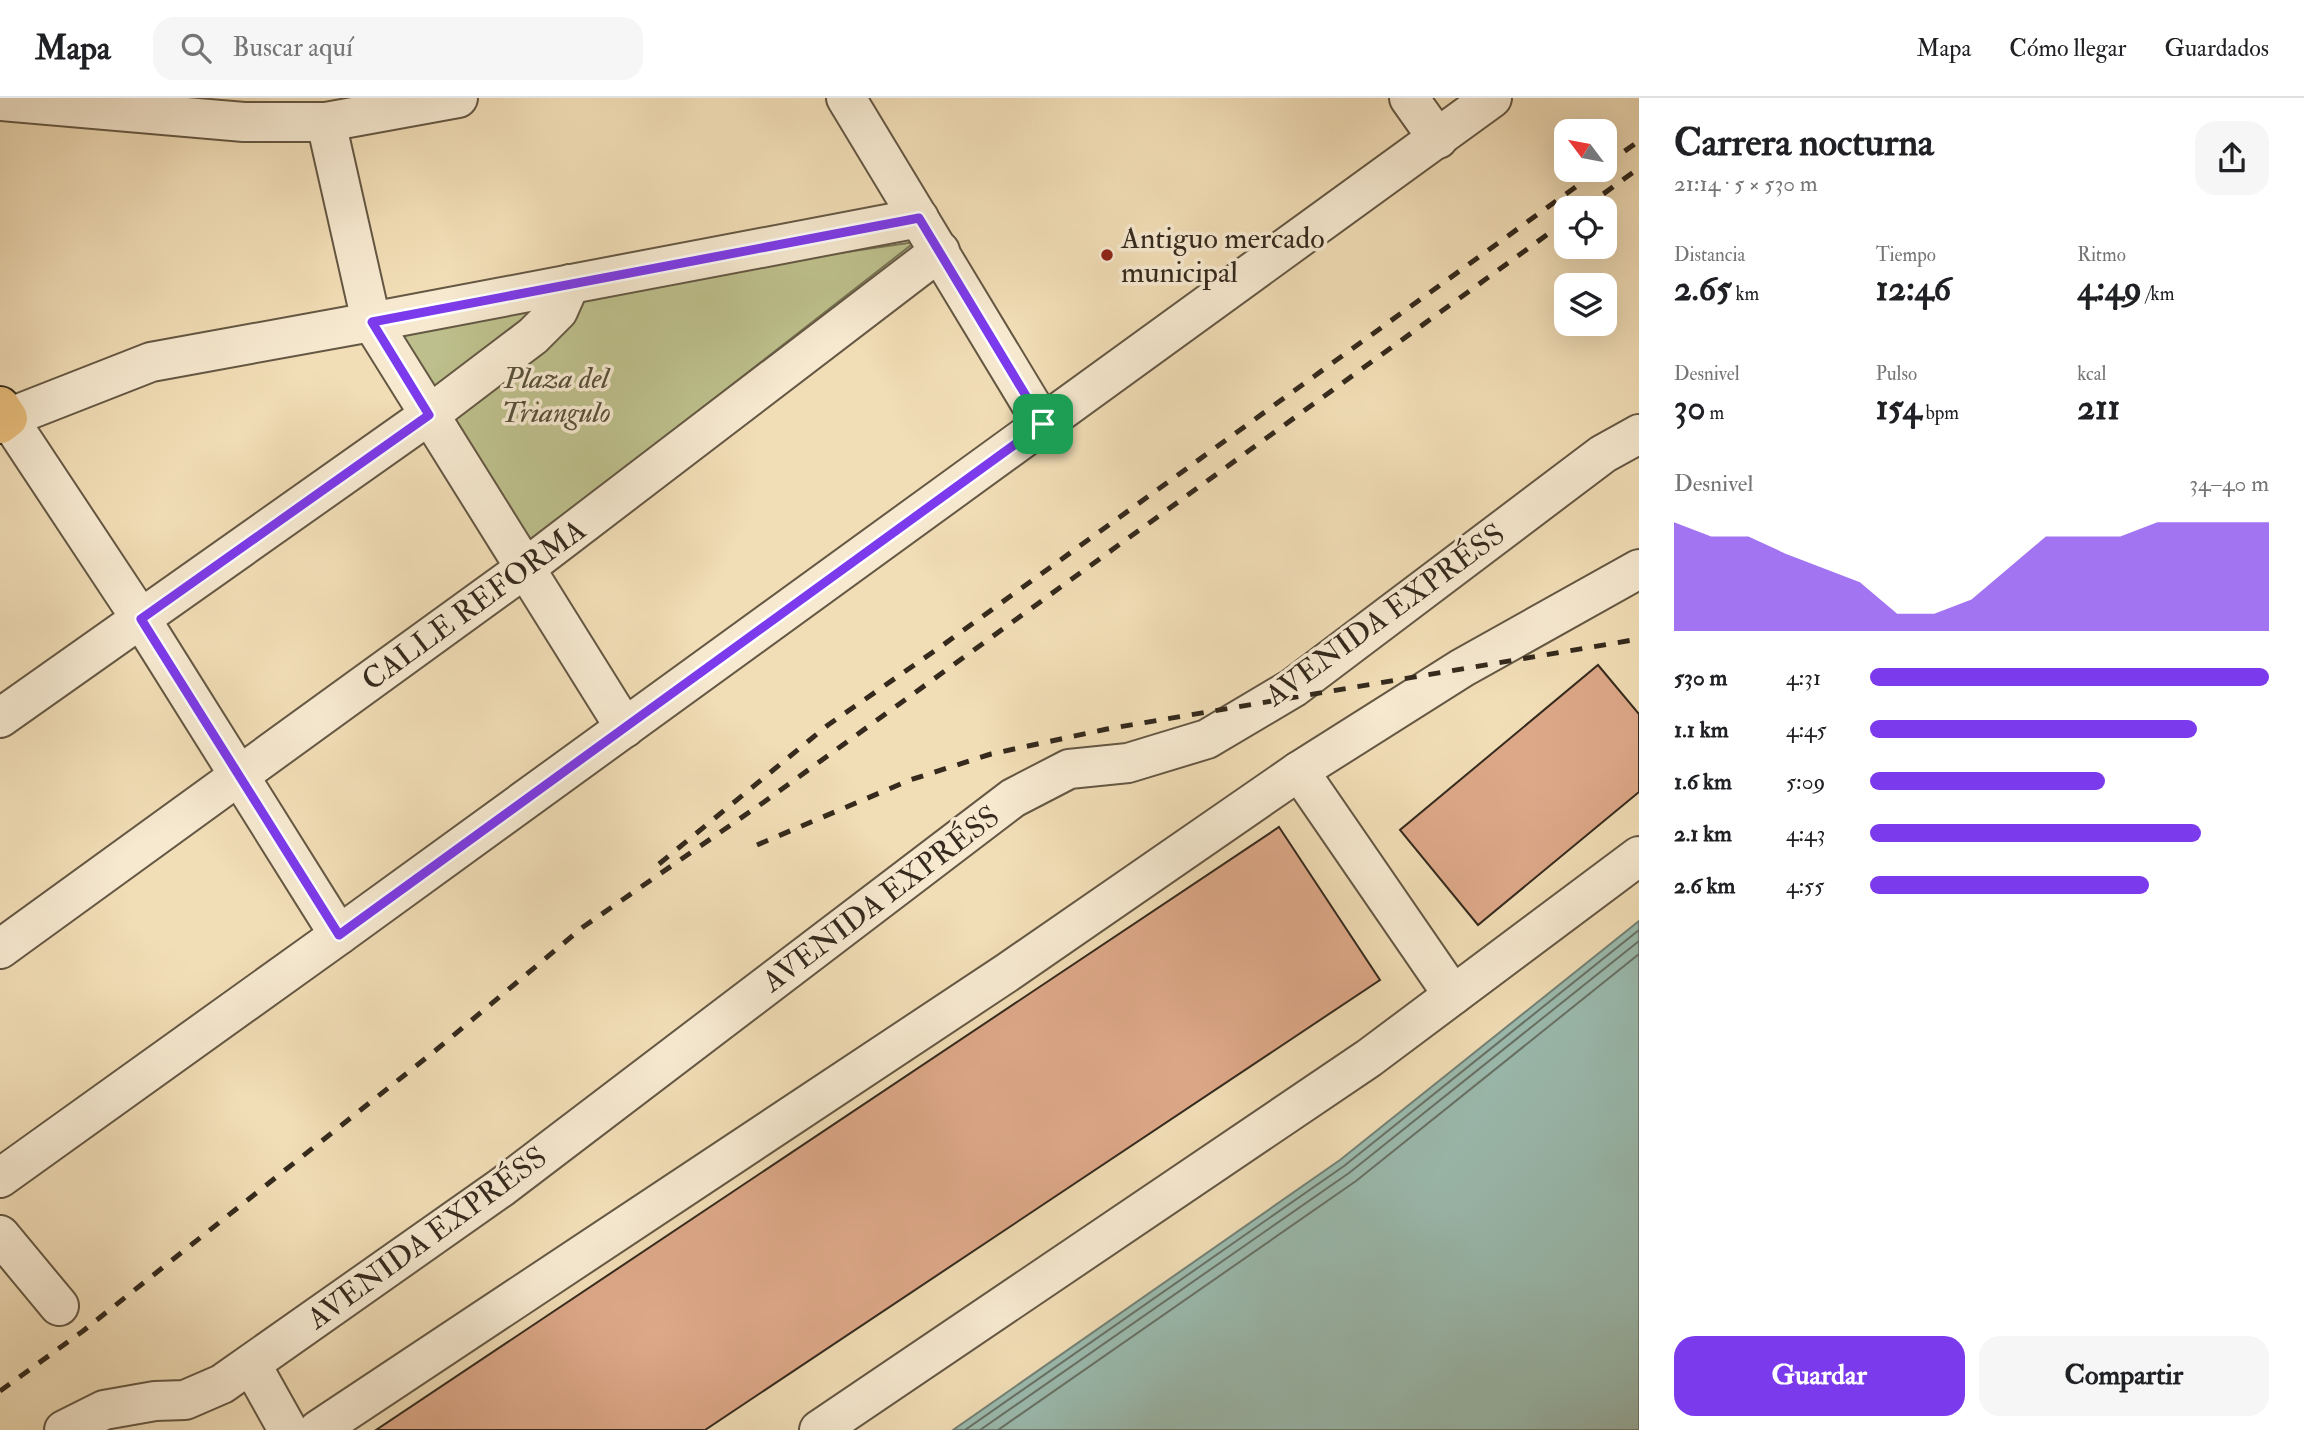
<!DOCTYPE html>
<html lang="es">
<meta charset="utf-8">
<style>
:root{--surface:#fff;--page:#f6f6f6;--text:#202124;--muted:#757577;--line:#e0e0e0;--accent:#7c3aed}
body{margin:0;font-family:"IM FELL Double Pica",serif;background:var(--page);color:var(--text);height:100vh;display:flex;flex-direction:column;font-size:26px;white-space:nowrap}
*{box-sizing:border-box;margin:0}
p{font-size:23px;color:var(--muted)}
.icon{flex:none;width:38px;height:38px;fill:none;stroke:currentColor;stroke-width:2;stroke-linecap:round;stroke-linejoin:round}
.map{position:relative;flex:1;overflow:hidden}
.side{display:flex;flex-direction:column;background:var(--surface);width:665px}
.side>*{flex:none}
.needle{width:46px;rotate:302deg}
.fabs{position:absolute;left:1554px;top:21px;display:grid;gap:14px}
.fabs a{display:grid;place-items:center;width:63px;height:63px;border-radius:14px;background:var(--surface);box-shadow:0 7px 28px #0002;font-size:35px}
.pin{position:absolute;display:grid;place-items:center;width:60px;height:60px;color:#fff;margin:-30px;border-radius:14px;box-shadow:0 4px 10px #0006}
.round{display:grid;place-items:center;flex:none;width:74px;height:74px;border-radius:21px;background:var(--page)}
.headline{display:flex;align-items:center;justify-content:space-between;height:119px;padding:0 35px}
h1{font-size:38px;font-weight:800;line-height:52px}
.metrics{display:grid;grid-template-columns:repeat(3,1fr);gap:10px;height:119px;padding:7px 35px}
.metrics div{display:grid;align-content:center}
.metrics b{font-size:35px;font-weight:800}
.metrics small{font-size:19px;font-weight:400}
.metrics p{font-size:19px}
.chart{height:196px;padding:14px 35px}
.chart p{display:flex;justify-content:space-between}
.chart svg{width:100%;height:126px;margin-top:7px;fill:var(--accent);opacity:.7}
.primary-button{display:flex;gap:14px;margin-top:auto;padding:14px 35px}
.primary-button a{flex:1;height:80px;border-radius:21px;background:var(--accent);color:#fff;font-size:28px;font-weight:800;line-height:80px;text-align:center}
.primary-button a+a{background:var(--page);color:var(--text)}
ul{padding:0 35px;list-style:none;font-size:23px}
li{display:grid;grid-template-columns:112px 84px 1fr;align-items:center;height:52px}
li i{height:18px;border-radius:9px;background:var(--accent)}
header{display:flex;align-items:center;gap:42px;box-sizing:border-box;height:98px;padding:0 35px;background:var(--surface);border-bottom:2px solid var(--line)}
header strong{font-size:33px}
nav{display:flex;gap:38px;margin-inline-start:auto;font-size:24px}
.search{width:490px;height:63px;background:var(--page);display:flex;align-items:center;gap:18px;box-sizing:border-box;padding:0 24px;border-radius:21px;color:var(--muted);font-size:26px}
main{display:flex;flex:1;min-height:0}
.map>svg:first-child{display:block}
.green{fill:#bdc08c;stroke:#797554;stroke-width:2}
.water{fill:#9bbbaf;stroke:#728175;stroke-width:2}
.lines{fill:none;stroke-linecap:round;stroke-linejoin:round}
.shore{stroke:#687266;stroke-width:2}
.building{fill:#dda888;stroke:#352a1d;stroke-width:2}
.minor-casing{stroke:#645743;stroke-width:42}
.major-casing{stroke:#352a1d;stroke-width:42}
.minor{stroke:#f6e9d0;stroke-width:38}
.major{stroke:#e8be7b;stroke-width:38}
.rail{stroke:#352a1d;stroke-width:5;stroke-dasharray:12 12;stroke-linecap:butt}
.route-casing{stroke:#fff;stroke-width:14}
.route{stroke:#7c3aed;stroke-width:9}
.poi-dot{fill:#8f2418;stroke:#f6e9d0;stroke-width:2.5}
.labels{text-anchor:middle;dominant-baseline:central;stroke-width:7;stroke-linejoin:round;paint-order:stroke}
.poi-label{font-size:30px;fill:#352a1d;stroke:#f6e9d0;text-anchor:start}
.park-label{font-size:30px;font-style:italic;fill:#575039;stroke:#f6e9d0}
.street-label{font-size:30px;fill:#352a1d;stroke:#f6e9d0}
</style>
<header>
<strong>Mapa</strong>
<div class="search"><svg class="icon" aria-label="search" viewBox="0 0 24 24"><circle cx="10" cy="10" r="6"/><path d="M15 15l6 6"/></svg>Buscar aquí</div>
<nav><a>Mapa</a><a>Cómo llegar</a><a>Guardados</a></nav>
</header>
<main>
<div class="map">
<svg width="1639" height="1332" viewBox="0 0 1639 1332">
<rect width="100%" height="100%" fill="#f1ddb6"/>
<filter id="stains"><feTurbulence type="fractalNoise" baseFrequency=".00286" numOctaves="4"/><feColorMatrix values="0 0 0 0 .2 0 0 0 0 .09 0 0 0 0 .02 0 0 0 .5 -.17"/></filter>
<radialGradient id="worn" r=".72"><stop offset=".6" stop-color="#630" stop-opacity="0"/><stop offset="1" stop-color="#630" stop-opacity=".3"/></radialGradient>
<!-- green -->
<polygon class="green" points="915,144 529,445 385,221"/>
<!-- water -->
<polygon class="water" points="1639,823 1639,1332 953,1332 1340,1062"/>
<g class="lines">
<!-- shore -->
<g class="shore">
<polyline points="965,1332 1344,1068 1639,832"/>
<polyline points="980,1332 1349,1075 1639,843"/>
<polyline points="998,1332 1356,1083 1639,856"/>
</g>
</g>
<!-- building -->
<g class="building">
<polygon points="1598,567 1639,616 1639,694 1478,827 1400,732"/>
<polygon points="1279,729 1380,882 705,1332 376,1332"/>
</g>
<g class="lines">
<defs>
<g id="minor">
<polyline points="846,0 1043,326"/>
<polyline points="1409,0 1438,41"/>
<polyline points="0,3 244,24 326,24 458,0"/>
<polyline points="326,24 371,223 625,630"/>
<polyline points="0,620 429,317 533,238 558,213 570,186"/>
<polyline points="1299,673 1453,897"/>
<polyline points="339,837 141,521 8,320 151,264 371,224 919,120"/>
<polyline points="0,851 524,471 940,153"/>
<polyline points="0,1080 339,837 1492,0"/>
<polyline points="0,1137 59,1208"/>
<polyline points="251,1266 288,1332"/>
<polyline points="64,1332 104,1312 155,1303 185,1302 222,1286 502,1089 1013,700 1069,671 1128,665 1207,641 1293,590 1603,356 1639,336"/>
<polyline points="318,1332 1008,874 1299,673 1462,570 1639,471"/>
<polyline points="819,1332 1369,960 1639,758"/>
</g>
<polyline id="major" points="0,308 8,320 0,326"/>
</defs>
<!-- minor casing -->
<use href="#minor" class="minor-casing"/>
<!-- major casing -->
<use href="#major" class="major-casing"/>
<!-- minor -->
<use href="#minor" class="minor"/>
<!-- major -->
<use href="#major" class="major"/>
<!-- rail -->
<g class="rail">
<polyline points="1605,67 1639,43"/>
<polyline points="1584,110 1639,70"/>
<polyline points="757,747 910,682 991,656 1107,631 1639,541"/>
<polyline points="659,766 828,627 943,547 1599,72"/>
<polyline points="0,1293 83,1233 436,952 583,829 764,704 1566,123"/>
</g>
</g>
<g class="lines">
<defs>
<polygon id="route" points="919,120 1043,326 339,837 141,521 429,317 372,224"/>
</defs>
<!-- route casing -->
<use href="#route" class="route-casing"/>
<!-- route -->
<use href="#route" class="route"/>
</g>
<!-- markers -->
<circle class="poi-dot" cx="1107" cy="157" r="7"/>
<g class="labels">
<!-- poi labels -->
<g class="poi-label">
<text x="1121" y="140">Antiguo mercado<tspan x="1121" dy="34">municipal</tspan></text>
</g>
<!-- park labels -->
<g class="park-label">
<text x="556" y="280">Plaza del<tspan x="556" dy="34">Triangulo</tspan></text>
</g>
<!-- street labels -->
<g class="street-label">
<text transform="translate(474 507) rotate(-36)">CALLE REFORMA</text>
<text transform="translate(1385 517) rotate(-36)">AVENIDA EXPRÉSS</text>
<text transform="translate(881 801) rotate(-37)">AVENIDA EXPRÉSS</text>
<text transform="translate(427 1140) rotate(-36)">AVENIDA EXPRÉSS</text>
</g>
</g>
<rect width="100%" height="100%" filter="url(#stains)"/>
<rect width="100%" height="100%" fill="url(#worn)"/>
</svg>
<div class="fabs">
<a><svg class="needle" viewBox="-14 -14 28 28"><path d="M0-13l5 13h-10z" fill="#e53935"/><path d="M0 13l5-13h-10z" fill="#757577"/></svg></a>
<a><svg class="icon" aria-label="locate" viewBox="0 0 24 24"><circle cx="12" cy="12" r="6"/><path d="M12 2v4M12 18v4M2 12h4M18 12h4"/></svg></a>
<a><svg class="icon" aria-label="layers" viewBox="0 0 24 24"><path d="M12 4l9 5-9 5-9-5zM3 14l9 5 9-5"/></svg></a>
</div>
<div class="pin" style="left:1043px;top:326px;background:#1e9e55"><svg class="icon" aria-label="arrive" viewBox="0 0 24 24"><path d="M6 21V4h12l-3 4 3 4H6"/></svg></div>
</div>
<section class="side">
<div class="headline"><div><h1>Carrera nocturna</h1><p>21:14 · 5 × 530 m</p></div><a class="round"><svg class="icon" aria-label="share" viewBox="0 0 24 24"><path d="M12 15V3M7 8l5-5 5 5M5 13v7h14v-7"/></svg></a></div>
<div class="metrics">
<div><p>Distancia</p><b>2.65<small> km</small></b></div>
<div><p>Tiempo</p><b>12:46</b></div>
<div><p>Ritmo</p><b>4:49<small> /km</small></b></div>
</div>
<div class="metrics">
<div><p>Desnivel</p><b>30<small> m</small></b></div>
<div><p>Pulso</p><b>154<small> bpm</small></b></div>
<div><p>kcal</p><b>211</b></div>
</div>
<div class="chart"><p><span>Desnivel</span>34–40 m</p>
<svg viewBox="0 0 160 44" preserveAspectRatio="none"><path d="M0 44V6L10 11L20 11L30 17L40 22L50 27L60 38L70 38L80 33L90 22L100 11L110 11L120 11L130 6L140 6L150 6L160 6V44z"/></svg>
</div>
<ul>
<li><b>530 m</b>4:31<i style="width:100%"></i></li>
<li><b>1.1 km</b>4:45<i style="width:82%"></i></li>
<li><b>1.6 km</b>5:09<i style="width:59%"></i></li>
<li><b>2.1 km</b>4:43<i style="width:83%"></i></li>
<li><b>2.6 km</b>4:55<i style="width:70%"></i></li>
</ul>
<div class="primary-button"><a>Guardar</a><a>Compartir</a></div>
</section>
</main>
